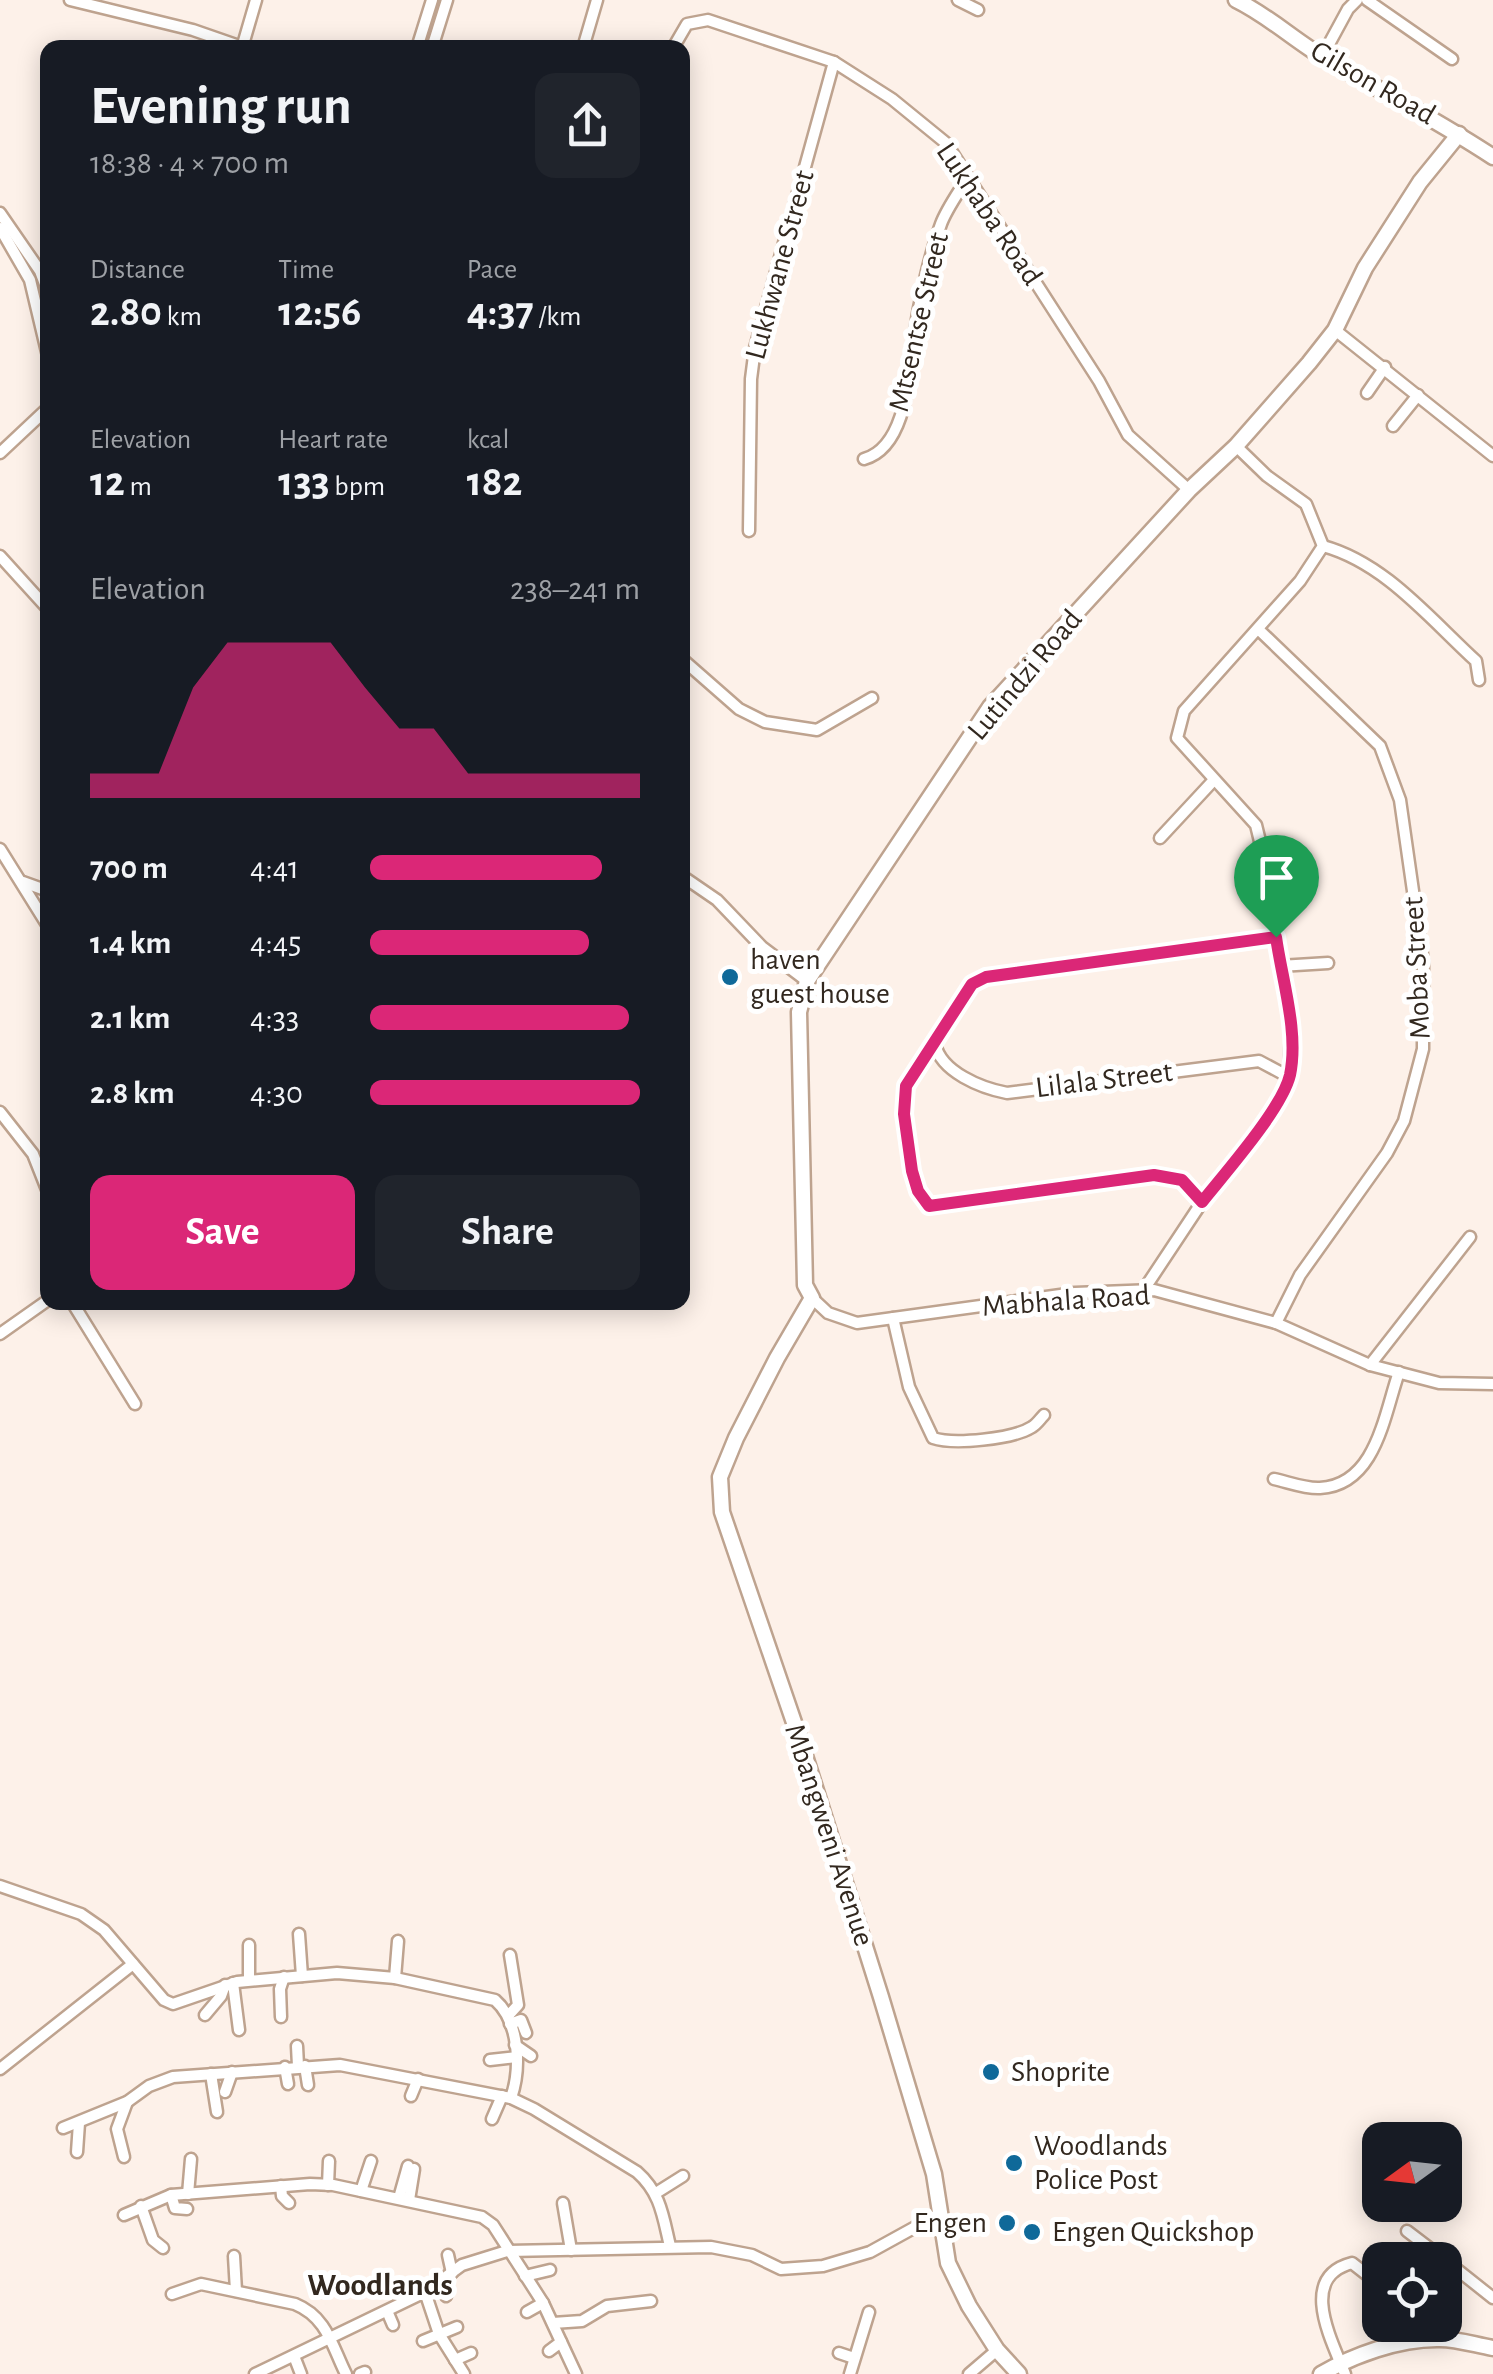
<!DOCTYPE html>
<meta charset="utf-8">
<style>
:root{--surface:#171b24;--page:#20242c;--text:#f1f3f6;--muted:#9ea1a6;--accent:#db2777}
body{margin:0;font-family:"Alegreya Sans",sans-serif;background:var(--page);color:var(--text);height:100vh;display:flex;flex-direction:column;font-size:38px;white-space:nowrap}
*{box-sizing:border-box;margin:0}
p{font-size:32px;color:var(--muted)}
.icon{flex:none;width:55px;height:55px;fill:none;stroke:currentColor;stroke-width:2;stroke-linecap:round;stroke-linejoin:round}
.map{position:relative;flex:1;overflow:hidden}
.panel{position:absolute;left:40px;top:40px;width:650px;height:1270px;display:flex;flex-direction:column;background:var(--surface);border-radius:20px;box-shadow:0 5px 25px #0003}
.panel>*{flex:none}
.needle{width:65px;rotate:255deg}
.tools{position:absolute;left:1362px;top:2122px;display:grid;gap:20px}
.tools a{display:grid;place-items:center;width:100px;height:100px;border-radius:20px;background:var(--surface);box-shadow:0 5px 25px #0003;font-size:50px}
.pin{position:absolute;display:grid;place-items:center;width:85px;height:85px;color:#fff;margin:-102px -42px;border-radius:50% 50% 50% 0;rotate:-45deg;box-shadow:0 0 10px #0007}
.pin .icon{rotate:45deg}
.round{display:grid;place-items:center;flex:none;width:105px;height:105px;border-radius:20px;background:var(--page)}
.head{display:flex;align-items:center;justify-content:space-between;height:170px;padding:0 50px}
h1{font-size:55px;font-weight:700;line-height:75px}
.stats{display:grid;grid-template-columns:repeat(3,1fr);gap:15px;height:170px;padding:10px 50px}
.stats div{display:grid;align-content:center}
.stats b{font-size:42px;font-weight:700}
.stats small{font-size:28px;font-weight:400}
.stats p{font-size:28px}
.chart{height:280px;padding:20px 50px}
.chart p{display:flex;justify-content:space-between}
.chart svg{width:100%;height:180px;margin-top:10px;fill:var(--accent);opacity:.7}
.button{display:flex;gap:20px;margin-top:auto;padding:20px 50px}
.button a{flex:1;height:115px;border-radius:20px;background:var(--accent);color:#fff;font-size:40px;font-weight:700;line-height:115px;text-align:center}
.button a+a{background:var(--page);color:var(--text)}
ul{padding:0 50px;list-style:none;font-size:32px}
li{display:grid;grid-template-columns:160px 120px 1fr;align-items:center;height:75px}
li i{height:25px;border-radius:12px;background:var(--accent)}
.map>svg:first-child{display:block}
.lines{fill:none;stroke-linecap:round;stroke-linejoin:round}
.street-casing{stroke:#bea38f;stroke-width:15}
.secondary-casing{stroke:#bea38f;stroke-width:19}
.street{stroke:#fff;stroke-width:10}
.secondary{stroke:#fff;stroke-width:14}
.route-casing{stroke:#fff;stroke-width:20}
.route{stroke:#db2777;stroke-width:12}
.poi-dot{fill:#0f6999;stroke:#fff;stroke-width:4}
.labels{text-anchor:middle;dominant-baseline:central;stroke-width:10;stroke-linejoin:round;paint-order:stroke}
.street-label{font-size:30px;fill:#32281f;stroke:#fff}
.poi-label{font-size:30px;fill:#32281f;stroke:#fff;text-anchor:start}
.neighbourhood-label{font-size:32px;font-weight:bold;fill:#32281f;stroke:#fff}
</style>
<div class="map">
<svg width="1493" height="2374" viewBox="0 0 1493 2374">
<rect width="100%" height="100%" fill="#fdf1e9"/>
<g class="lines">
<defs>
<g id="street">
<polyline points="70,0 193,30 242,47"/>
<polyline points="958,0 978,10"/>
<polyline points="1367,0 1452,59"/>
<polyline points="242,48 256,0"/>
<polyline points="417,48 432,0"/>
<polyline points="432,48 447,0"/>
<polyline points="583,48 597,0"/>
<polyline points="673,48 687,24 708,20 834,62 892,99 946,143 1099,381 1128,435 1189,490"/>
<polyline points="1322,57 1348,9 1357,0"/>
<polyline points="0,213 40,271 48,292"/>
<polyline points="0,228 30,280 48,356"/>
<polyline points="1335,330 1493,456"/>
<polyline points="1367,393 1385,367"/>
<polyline points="1393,426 1418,395"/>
<polyline points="0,453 48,408"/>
<path d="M864,459C907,447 909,374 914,337C919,303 929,257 941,224C947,208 959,192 968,177"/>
<polyline points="749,531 751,379 755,348 834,62"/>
<path d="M1323,546C1385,563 1429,618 1476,661L1479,680"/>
<polyline points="0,556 48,609"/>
<polyline points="1258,629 1380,746 1400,800 1423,961 1423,1049 1404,1121 1387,1153 1300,1275 1276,1323"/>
<polyline points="682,659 739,709 765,722 817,730 872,698"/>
<polyline points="1160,838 1213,781"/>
<polyline points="0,849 48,926"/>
<polyline points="682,876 717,900 762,947 807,981"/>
<polyline points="23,882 48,891"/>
<polyline points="1280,966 1328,963"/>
<path d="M935,1044C941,1072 981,1088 1007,1093L1259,1061L1289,1077"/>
<polyline points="0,1112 33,1154 48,1192"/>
<polyline points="1202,1202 1182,1180 1154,1175 929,1206 918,1191 912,1171 904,1114 906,1087 972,983 986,977 1276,937"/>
<polyline points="1143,1291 1202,1202 1273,1109 1289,1077 1291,1032 1266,866 1256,825 1177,738 1184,711 1300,581 1323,546 1306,504 1267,476 1236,446"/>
<polyline points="812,1298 828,1313 857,1323 1075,1293 1154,1290 1276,1323 1370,1365 1439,1383 1493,1384"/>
<polyline points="72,1302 135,1404"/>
<path d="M893,1318L909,1387L933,1438C954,1445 1013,1439 1032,1427C1037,1424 1040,1419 1044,1415"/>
<polyline points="0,1334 48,1300"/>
<polyline points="1370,1365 1470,1237"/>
<path d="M1274,1479C1288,1482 1306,1489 1320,1488C1376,1485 1384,1415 1399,1372"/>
<path d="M0,1886L81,1914L104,1930L164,2000L173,2004L237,1982L337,1973L395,1978L495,2000C520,2022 521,2069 511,2098"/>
<polyline points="299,1934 302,1976"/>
<polyline points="249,1945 249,1980"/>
<polyline points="395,1978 398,1941"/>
<polyline points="233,1983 239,2030"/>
<polyline points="205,2015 221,1996 225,1985"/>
<polyline points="508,2016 518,2005 510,1955"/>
<polyline points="281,2017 280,1989 284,1977"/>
<polyline points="510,2024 521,2020 526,2033"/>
<polyline points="515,2045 531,2056"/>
<polyline points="297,2046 298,2066"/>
<polyline points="490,2060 517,2057"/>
<polyline points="305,2066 308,2085"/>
<polyline points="285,2067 288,2084"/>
<polyline points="0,2069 133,1964"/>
<polyline points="211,2074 217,2112"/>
<polyline points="225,2092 232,2072"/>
<polyline points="411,2096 418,2079"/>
<polyline points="492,2119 502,2096"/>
<path d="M63,2128L127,2102L149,2086L173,2077L340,2065L511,2098L534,2109L637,2172C661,2193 663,2217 670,2246"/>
<polyline points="77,2152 79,2123"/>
<polyline points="124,2157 117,2129 127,2102"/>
<polyline points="328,2185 329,2161"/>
<polyline points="281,2186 282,2196 289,2203"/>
<polyline points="361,2191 371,2161"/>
<polyline points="656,2193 683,2176"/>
<polyline points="188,2194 191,2159"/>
<polyline points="171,2195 175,2208 187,2209"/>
<polyline points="399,2198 408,2166"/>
<polyline points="409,2200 414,2169"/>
<polyline points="563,2203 571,2250"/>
<polyline points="141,2206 153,2240 163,2248"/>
<polyline points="124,2215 171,2195 310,2184 333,2185 482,2217 493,2225 543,2303 576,2374"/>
<polyline points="1407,2231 1445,2260"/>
<polyline points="448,2255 452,2273"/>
<polyline points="234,2256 236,2291"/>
<polyline points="1445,2260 1493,2298"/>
<polyline points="525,2276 550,2270"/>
<polyline points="440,2281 446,2296"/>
<polyline points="425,2292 439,2334 464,2374"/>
<path d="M172,2294L201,2284L295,2304C327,2317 332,2346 346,2374"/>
<polyline points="387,2311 393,2325"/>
<polyline points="527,2312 543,2303"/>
<polyline points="553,2323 582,2321 607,2306 651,2301"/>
<polyline points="1409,2325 1414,2342"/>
<polyline points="423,2341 457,2327"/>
<polyline points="549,2351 561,2342"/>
<polyline points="839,2353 854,2358"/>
<polyline points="294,2356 301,2374"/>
<polyline points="455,2360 471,2353"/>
<polyline points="255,2374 425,2292 462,2265 507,2251 711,2247 752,2255 781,2269 823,2266 870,2252 939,2214"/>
<polyline points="360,2374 365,2372"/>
<polyline points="850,2374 869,2312"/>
<polyline points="969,2374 997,2350"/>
<path d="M1345,2374C1331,2339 1298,2277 1352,2263L1380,2285"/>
</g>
<g id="secondary">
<path d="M1236,0C1269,16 1295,41 1326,59C1382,92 1439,121 1493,157"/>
<polyline points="1019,2374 997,2350 969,2306 948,2263 934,2174 881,1997 800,1740 722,1512 720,1477 736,1438 777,1358 812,1298 805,1285 799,1012 807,981 990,707 1189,490 1236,446 1309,363 1335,330 1365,268 1420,182 1459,134"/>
<path d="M1321,2374C1354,2355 1398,2339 1437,2339C1455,2338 1475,2345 1493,2348"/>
</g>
</defs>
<!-- street casing -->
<use href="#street" class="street-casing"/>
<!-- secondary casing -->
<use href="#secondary" class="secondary-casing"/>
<!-- street -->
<use href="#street" class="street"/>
<!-- secondary -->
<use href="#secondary" class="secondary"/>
</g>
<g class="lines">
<defs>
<path id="route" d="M1276,937C1282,980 1299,1032 1290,1075C1282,1109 1225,1173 1202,1202L1182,1180L1154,1175L929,1206L918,1191L912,1171L904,1114L906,1086L972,984L986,977Z"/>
</defs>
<!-- route casing -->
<use href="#route" class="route-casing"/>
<!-- route -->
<use href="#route" class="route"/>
</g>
<!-- markers -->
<g class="poi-dot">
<circle cx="730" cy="977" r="10"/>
<circle cx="991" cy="2072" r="10"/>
<circle cx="1014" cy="2163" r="10"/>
<circle cx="1007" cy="2223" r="10"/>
<circle cx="1032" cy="2232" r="10"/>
</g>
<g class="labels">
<!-- street labels -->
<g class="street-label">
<text transform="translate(1373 83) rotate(30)">Gilson Road</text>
<text transform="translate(989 214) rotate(56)">Lukhaba Road</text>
<text transform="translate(780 265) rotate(-75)">Lukhwane Street</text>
<text transform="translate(919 322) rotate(-77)">Mtsentse Street</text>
<text transform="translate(1025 675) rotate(-50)">Lutindzi Road</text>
<text transform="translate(1417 968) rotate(-93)">Moba Street</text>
<text transform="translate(1104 1080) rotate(-7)">Lilala Street</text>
<text transform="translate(1066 1301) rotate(-4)">Mabhala Road</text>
<text transform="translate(829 1835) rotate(72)">Mbangweni Avenue</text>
</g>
<!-- poi labels -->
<g class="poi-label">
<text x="750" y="960">haven<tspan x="750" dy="34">guest house</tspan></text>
<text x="1011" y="2072">Shoprite</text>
<text x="1034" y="2146">Woodlands<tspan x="1034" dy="34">Police Post</tspan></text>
<text x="987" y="2223" text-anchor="end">Engen</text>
<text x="1052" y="2232">Engen Quickshop</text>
</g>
<!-- neighbourhood labels -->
<g class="neighbourhood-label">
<text x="380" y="2285">Woodlands</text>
</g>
</g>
</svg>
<div class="tools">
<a><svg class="needle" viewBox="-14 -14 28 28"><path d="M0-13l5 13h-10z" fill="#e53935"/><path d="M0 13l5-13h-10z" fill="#9ea1a6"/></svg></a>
<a><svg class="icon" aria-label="locate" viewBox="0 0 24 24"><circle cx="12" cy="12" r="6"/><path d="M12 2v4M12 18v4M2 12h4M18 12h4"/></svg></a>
</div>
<div class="pin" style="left:1276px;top:937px;background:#1e9e55"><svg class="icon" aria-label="arrive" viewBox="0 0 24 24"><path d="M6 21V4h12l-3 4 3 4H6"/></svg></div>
<section class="panel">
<div class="head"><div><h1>Evening run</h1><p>18:38 · 4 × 700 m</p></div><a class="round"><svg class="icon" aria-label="share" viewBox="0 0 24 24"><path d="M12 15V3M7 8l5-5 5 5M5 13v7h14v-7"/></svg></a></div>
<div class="stats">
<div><p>Distance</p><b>2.80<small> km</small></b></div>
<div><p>Time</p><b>12:56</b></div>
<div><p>Pace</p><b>4:37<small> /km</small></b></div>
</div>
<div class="stats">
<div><p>Elevation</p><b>12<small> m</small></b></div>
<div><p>Heart rate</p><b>133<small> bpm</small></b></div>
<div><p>kcal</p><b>182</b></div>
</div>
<div class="chart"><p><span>Elevation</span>238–241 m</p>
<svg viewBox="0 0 160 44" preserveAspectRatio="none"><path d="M0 44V38L10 38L20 38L30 17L40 6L50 6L60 6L70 6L80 17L90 27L100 27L110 38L120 38L130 38L140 38L150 38L160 38V44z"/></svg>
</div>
<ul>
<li><b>700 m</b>4:41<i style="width:86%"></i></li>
<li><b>1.4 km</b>4:45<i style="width:81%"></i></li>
<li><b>2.1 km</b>4:33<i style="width:96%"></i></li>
<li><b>2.8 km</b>4:30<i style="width:100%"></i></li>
</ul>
<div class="button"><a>Save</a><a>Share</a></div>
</section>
</div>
